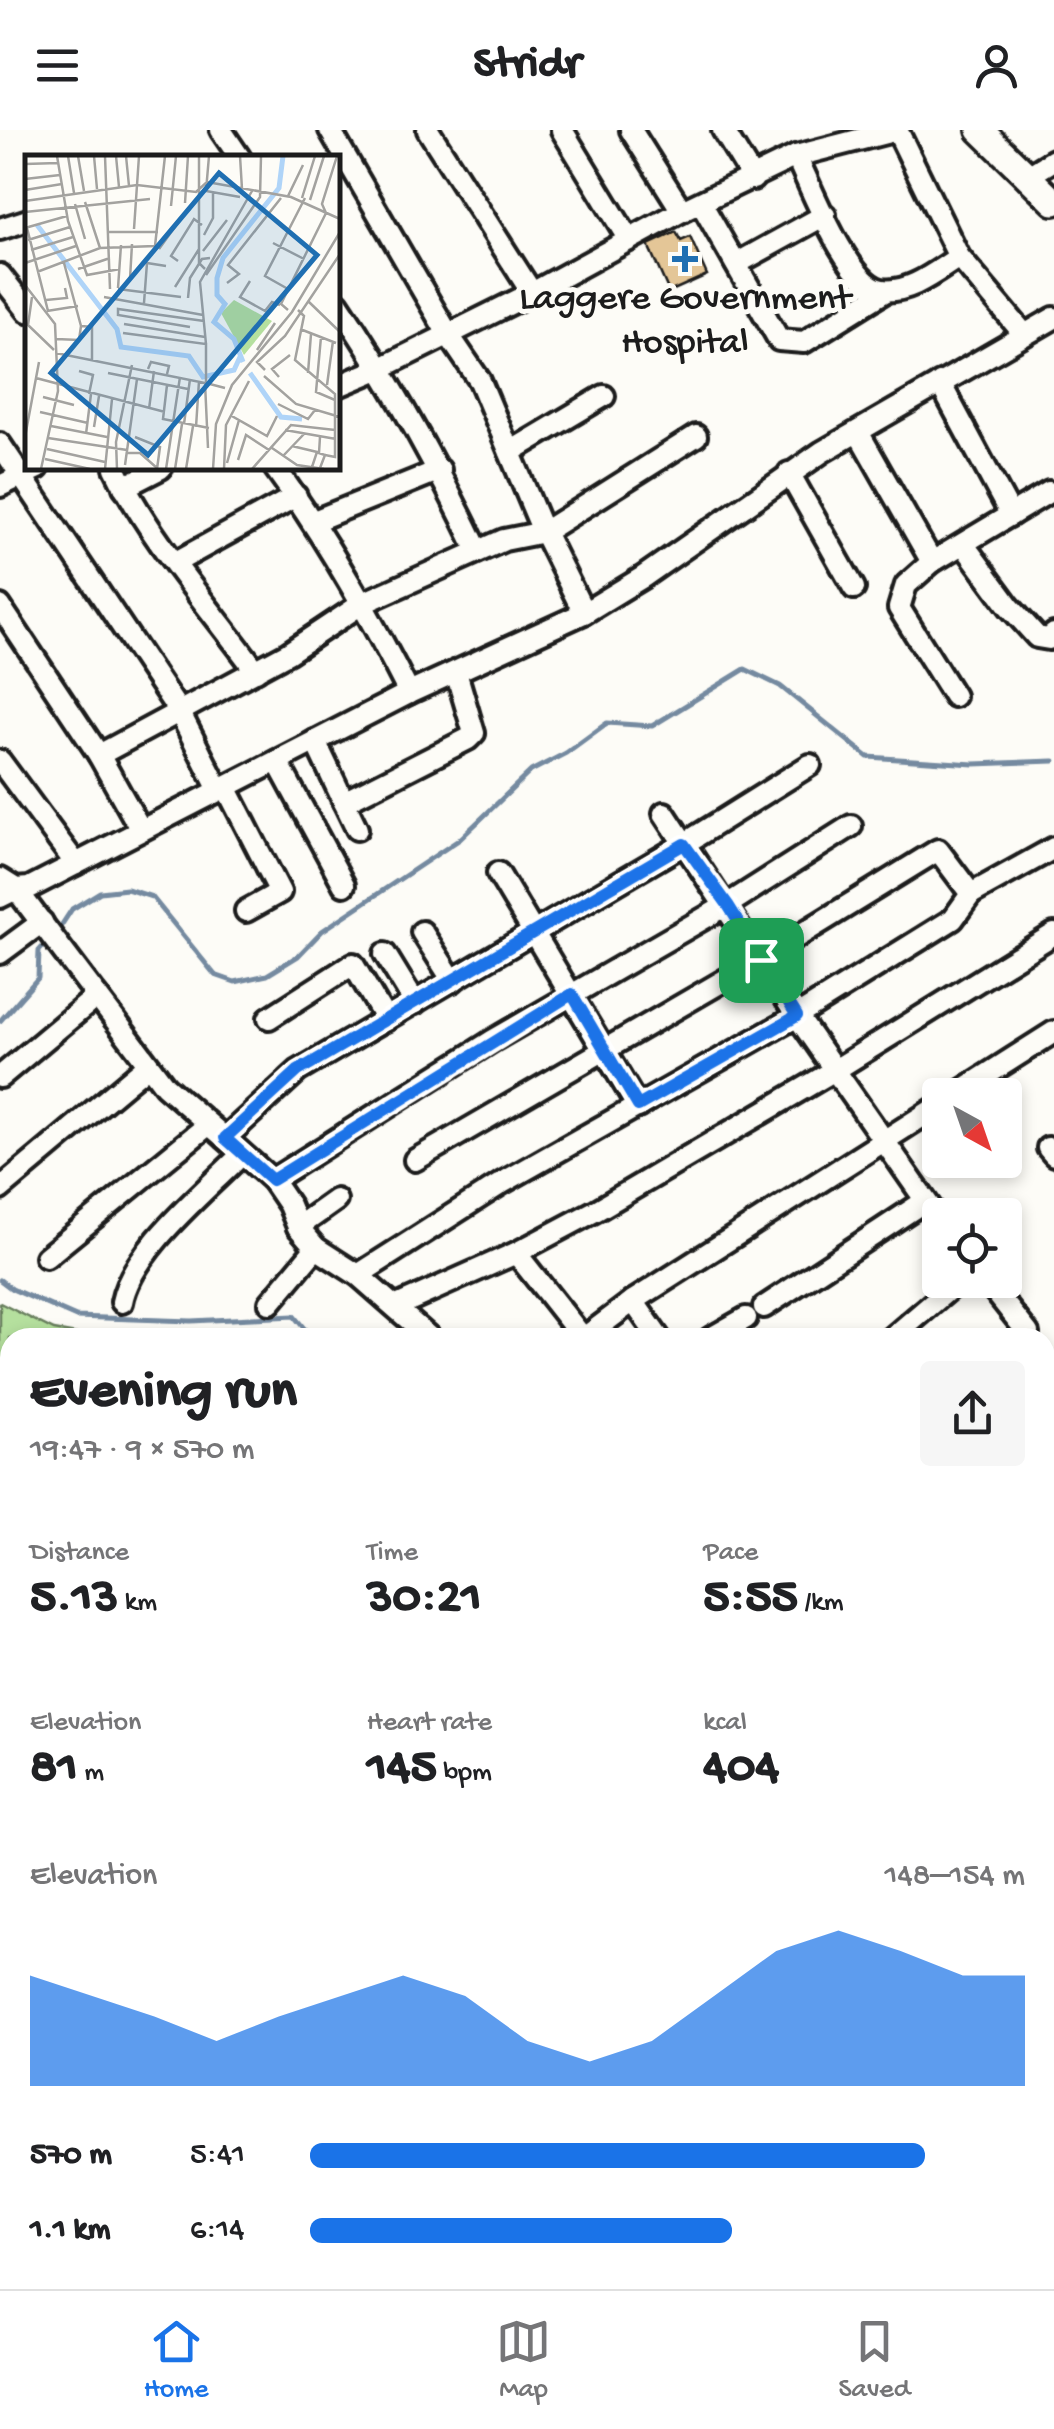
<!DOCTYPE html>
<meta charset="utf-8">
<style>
:root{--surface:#fff;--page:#f6f6f6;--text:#202124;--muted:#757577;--line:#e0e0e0;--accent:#1a73e8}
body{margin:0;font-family:"Gochi Hand",sans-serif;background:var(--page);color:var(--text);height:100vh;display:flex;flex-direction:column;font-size:38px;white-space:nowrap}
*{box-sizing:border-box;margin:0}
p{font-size:32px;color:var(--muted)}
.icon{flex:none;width:55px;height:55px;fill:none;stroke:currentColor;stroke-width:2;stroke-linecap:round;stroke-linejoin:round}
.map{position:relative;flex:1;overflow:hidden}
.side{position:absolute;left:0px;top:1198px;width:1055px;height:962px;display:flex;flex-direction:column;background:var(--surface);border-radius:30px 30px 0 0;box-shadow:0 5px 15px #0003}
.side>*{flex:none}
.needle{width:65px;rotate:140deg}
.tools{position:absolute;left:922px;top:948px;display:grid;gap:20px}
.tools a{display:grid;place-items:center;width:100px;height:100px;border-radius:10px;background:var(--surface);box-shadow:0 5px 15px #0003;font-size:50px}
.pin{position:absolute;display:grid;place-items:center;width:85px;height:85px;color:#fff;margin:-42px;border-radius:20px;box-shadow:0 5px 15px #0006}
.round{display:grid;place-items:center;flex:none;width:105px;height:105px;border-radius:10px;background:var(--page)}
.head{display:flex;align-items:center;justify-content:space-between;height:170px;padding:0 30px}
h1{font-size:55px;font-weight:700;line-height:75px}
.figures{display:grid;grid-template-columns:repeat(3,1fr);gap:15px;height:170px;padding:10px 30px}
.figures div{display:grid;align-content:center}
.figures b{font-size:50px;font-weight:700}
.figures small{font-size:28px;font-weight:400}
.figures p{font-size:28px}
.chart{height:280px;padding:20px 30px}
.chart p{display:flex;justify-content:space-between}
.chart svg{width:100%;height:180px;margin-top:10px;fill:var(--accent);opacity:.7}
ul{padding:0 30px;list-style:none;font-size:32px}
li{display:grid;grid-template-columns:160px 120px 1fr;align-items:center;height:75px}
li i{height:25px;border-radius:12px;background:var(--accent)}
header{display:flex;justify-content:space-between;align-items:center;height:130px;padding:0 30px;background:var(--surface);font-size:45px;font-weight:700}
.menu{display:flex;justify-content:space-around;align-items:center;height:140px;border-top:2px solid var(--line);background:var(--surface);font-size:28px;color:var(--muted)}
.menu a{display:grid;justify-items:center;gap:5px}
.menu .on{color:var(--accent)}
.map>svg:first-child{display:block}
.green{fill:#b5e09e;stroke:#687e5d;stroke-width:2.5}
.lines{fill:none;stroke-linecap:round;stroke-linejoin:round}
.stream{stroke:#748aa0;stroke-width:5}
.building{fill:#e4c697;stroke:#1c1c1c;stroke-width:2.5}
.minor-casing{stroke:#1c1c1c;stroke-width:28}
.tertiary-casing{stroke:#1c1c1c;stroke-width:32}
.minor{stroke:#fdfcf7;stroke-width:20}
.tertiary{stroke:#fdfcf7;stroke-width:25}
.route-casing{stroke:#fff;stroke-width:20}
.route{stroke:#1a73e8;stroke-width:12}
.poi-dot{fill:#1f6fb2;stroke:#fdfcf7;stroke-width:4}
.labels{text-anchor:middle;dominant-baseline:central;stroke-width:10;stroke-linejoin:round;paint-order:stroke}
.poi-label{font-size:38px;fill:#1c1c1c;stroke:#fdfcf7}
.inset-river{fill:none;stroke:#afd4f8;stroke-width:5}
.inset-road{fill:none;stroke:#a3a29f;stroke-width:2.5}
.view{fill:#1f6fb2;fill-opacity:0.15;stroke:#1f6fb2;stroke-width:5}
.inset-edge{fill:none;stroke:#1c1c1c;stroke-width:5}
</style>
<header><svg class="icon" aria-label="menu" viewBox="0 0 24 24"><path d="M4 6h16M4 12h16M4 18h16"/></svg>Stridr<svg class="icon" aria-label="person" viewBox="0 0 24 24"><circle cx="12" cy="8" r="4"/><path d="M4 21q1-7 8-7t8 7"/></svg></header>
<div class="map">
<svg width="1054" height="2159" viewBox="0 0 1054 2159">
<rect width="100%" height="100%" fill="#fdfcf7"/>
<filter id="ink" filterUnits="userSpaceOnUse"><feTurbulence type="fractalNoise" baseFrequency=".01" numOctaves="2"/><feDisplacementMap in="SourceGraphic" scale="20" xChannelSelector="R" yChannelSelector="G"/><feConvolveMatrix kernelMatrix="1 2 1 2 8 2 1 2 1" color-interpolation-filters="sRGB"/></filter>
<g filter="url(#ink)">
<!-- green -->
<g class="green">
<polygon points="0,1173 54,1200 93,1207 10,1208 10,1485 0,1487"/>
<polygon points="380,2150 432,2150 433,2159 382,2159"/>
</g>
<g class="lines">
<!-- stream -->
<g class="stream">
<polyline points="57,802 72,779 100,762 127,759 152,767 215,845 235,852 267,845 298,826 322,801 460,709 531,641 566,623 607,593 652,596 745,539 780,556 868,627 974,634 1054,631"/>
<polyline points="0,891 38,848 39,821 49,810"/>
<polyline points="0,1150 12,1159 76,1187 191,1191 294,1186 312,1208"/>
<polyline points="591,2150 592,2159"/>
</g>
</g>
<!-- building -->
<polygon class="building" points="676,102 681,111 690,107 707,145 669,162 648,115"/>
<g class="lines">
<defs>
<g id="minor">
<polyline points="221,0 240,28"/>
<polyline points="330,0 448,204 480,251 539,392 584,483"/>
<polyline points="428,0 532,163"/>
<polyline points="562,0 629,110"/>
<polyline points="631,0 682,81"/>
<polyline points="723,0 753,49"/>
<polyline points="897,0 959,127 1024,204"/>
<path d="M796,26C811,57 848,155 882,160C910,164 938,140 959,127"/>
<polyline points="1028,46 1054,30"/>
<polyline points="701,73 779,210 804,212 886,161"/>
<polyline points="0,99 28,90"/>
<polyline points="736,134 825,85"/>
<polyline points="0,145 28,181"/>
<path d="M338,173C391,252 437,335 478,421"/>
<polyline points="940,253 1011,385"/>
<polyline points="338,256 381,238 532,163 682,81 796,26 897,0"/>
<polyline points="858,302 932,432 1049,362"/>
<polyline points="0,314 180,583 219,660"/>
<polyline points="510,322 604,266"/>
<path d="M115,338C148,407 210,478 256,541"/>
<path d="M275,338C327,409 369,484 409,563"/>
<polyline points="789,343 854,458"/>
<polyline points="0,356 38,338"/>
<polyline points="124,357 161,338"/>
<polyline points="314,391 440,340"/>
<polyline points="964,415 1009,476 1037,507 1049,509 1054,504"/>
<polyline points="176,432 296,366"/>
<polyline points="932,432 906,455 899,478 954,566"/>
<polyline points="0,476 99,625 141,700"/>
<polyline points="315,611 344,672 468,609 474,603 456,542"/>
<polyline points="99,625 288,523 363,473 504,410 544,402 696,306"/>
<polyline points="0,631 76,734"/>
<polyline points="277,631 344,755"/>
<polyline points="226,657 280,762 246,781"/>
<polyline points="344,672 357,699"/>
<polyline points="664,683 797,886 940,1091"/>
<polyline points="498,743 638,977"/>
<polyline points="0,749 16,759 29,758 409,563 584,483 643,447 822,322 1054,188"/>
<polyline points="971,764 1054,718"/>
<polyline points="0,767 16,759 165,956 225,1008 298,941 684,714 810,635"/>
<polyline points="422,802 453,851"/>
<polyline points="0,823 42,792"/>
<polyline points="385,824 415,873"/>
<polyline points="269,888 353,834 386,890"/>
<polyline points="0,947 97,866"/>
<polyline points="955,965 1054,902"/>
<polyline points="225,1008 272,1050 289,1075 298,1097 316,1118 358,1145 430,1208"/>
<polyline points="1048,1018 1054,1025"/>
<polyline points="272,1050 492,911 727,775 851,696"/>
<polyline points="0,1059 148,935"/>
<polyline points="298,1097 336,1070"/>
<polyline points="516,1123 583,1208"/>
<polyline points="46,1127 208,995"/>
<polyline points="358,1145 502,1053 797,886 953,789 971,764 938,720 761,829 415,1030"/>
<polyline points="986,1150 1028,1203 1023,1208"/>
<polyline points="633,1171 940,975"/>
<path d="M122,1172C132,1120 205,1062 242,1024"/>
<polyline points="270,1173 316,1118"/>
<polyline points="397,1176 516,1123 597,1080 835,940 1054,804"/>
<polyline points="764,1177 925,1071"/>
<polyline points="584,1208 633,1171 659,1208"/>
<polyline points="711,1208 746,1188"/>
<polyline points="892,1208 960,1150"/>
<polyline points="0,1633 10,1630"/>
<polyline points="1045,1658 1050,1727"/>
<polyline points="0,1795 10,1845"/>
<polyline points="1045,1873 1054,1880"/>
<polyline points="1045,1992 1054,2006"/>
<polyline points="75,2150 77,2159"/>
<polyline points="294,2150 296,2159"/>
<polyline points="543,2150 545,2159"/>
<polyline points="655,2150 656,2159"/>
<polyline points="735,2150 736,2159"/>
<polyline points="799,2150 801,2159"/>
<polyline points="950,2150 956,2159"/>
<polyline points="1045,2150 1051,2159"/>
</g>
<g id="tertiary">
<polyline points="980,0 1054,72"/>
<polyline points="1045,2060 1054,2054"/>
<polyline points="885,2159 898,2150"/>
</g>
</defs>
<!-- minor casing -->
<use href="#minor" class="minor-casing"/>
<!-- tertiary casing -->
<use href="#tertiary" class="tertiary-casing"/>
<!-- minor -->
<use href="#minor" class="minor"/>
<!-- tertiary -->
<use href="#tertiary" class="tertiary"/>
</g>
</g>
<g class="lines" filter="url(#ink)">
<defs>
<polygon id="route" points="684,714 728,775 797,886 638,976 572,864 272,1050 225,1008 298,941"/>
</defs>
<!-- route casing -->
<use href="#route" class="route-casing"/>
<!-- route -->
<use href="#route" class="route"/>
</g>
<!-- markers -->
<path class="poi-dot" d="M680 114h10v10h10v10h-10v10h-10v-10h-10v-10h10z"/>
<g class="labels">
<!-- poi labels -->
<g class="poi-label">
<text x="685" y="170">Laggere Government<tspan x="685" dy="44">Hospital</tspan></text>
</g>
</g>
<!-- overview -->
<g transform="translate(25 25)">
<rect width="315" height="315" fill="#fdfcf7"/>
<path d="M209,145L247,166L219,200L196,158Z" fill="#b5e09e"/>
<path class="inset-river" d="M12,70L92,174L96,192L164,201L178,222L209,215L215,202M218,207L209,184L189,167L200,149L192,140V123L198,103L254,33L258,1M225,218L256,262L277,264"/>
<path class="inset-road" d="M32,1L43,66L62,120L95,114M43,1L49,38M53,1L59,36M69,1L72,34M80,1L85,134M91,1L94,32M101,1L104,31M174,1V108L180,114M184,1L181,36L215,42M215,1L217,34M0,9L33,8M0,24L35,20M182,27L266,42L315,64M0,35L37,29M263,41L278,10M277,43L290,1M285,45L299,1M0,46L112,30L171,37L182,27M60,47L75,93M160,48L163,1M50,49L60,84M146,51L151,1M0,57L125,44M0,73L42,61M2,73L23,156M109,74L114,1M84,77H133M179,80L188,63V37M3,85L45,72M248,88L279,104M134,94L160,58M6,95L48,82M178,96L202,65M153,106L146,101L169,64L177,70M0,108L51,91M53,114L85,103M12,117L75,93L130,91L140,1M181,120L235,42L236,1M105,124L107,89M225,126L215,142L240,156L247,147L255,150M202,128L214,119L203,110L256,43M0,130L30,169L33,236L16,314M150,132L174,94M93,133L96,90M93,134L156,142M263,134L240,121L280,43M7,142L3,170L29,195M79,142L178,160M163,143L165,123L177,104L185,103M21,145L42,143L40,133M284,147L315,177M119,148L122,108L141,111M263,155L256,149L301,58L297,49L312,1M273,155L279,161L270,205L310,239V302L300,300M22,156L53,151M99,169L180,182M56,171L67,172V205M165,172L93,160V154L179,166M275,174L311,188M98,178L181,189V228L200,233M296,182L291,237L310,245M31,184L54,185L56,171L39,108M181,189L175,127L227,36M315,189V237M232,195L250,168M31,198L180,228L183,293M123,214L126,207L144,211L142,219M240,215L232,207L260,181L315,99M54,216L68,220L64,239M83,218L163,234M283,218L286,179M239,221L271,249L315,262M254,222L247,214L265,200M11,223L140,257M142,230L138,264L184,273M302,230L308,186M18,242L49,250M253,249L283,264L290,255M124,254L129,216M15,257L63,268M205,260L242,281L252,261M159,269L165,224M26,271L82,282M69,272L74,241M171,272L174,226M260,275L311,284M61,279L66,239M0,282L14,207M110,282L135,292L132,314M295,282L294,298L300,300L295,313M23,283L102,295M267,291L292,297L287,312M247,293L272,310L299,314M22,294L80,307M101,298H115L132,313M258,301L279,279M20,304L65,314M213,305L221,280L244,295M202,308L214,265M100,310L112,224M80,314L87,244M92,314L91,287L107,210M141,314L155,222M150,314L157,269M161,314L168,271M188,314L191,269L207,230L267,157L315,77M199,314L201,270L224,226M227,314L266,270L310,275"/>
<path class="view" d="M194,18L292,100L123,300L26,218Z"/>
<rect width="315" height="315" class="inset-edge"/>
</g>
</svg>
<div class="tools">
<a><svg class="needle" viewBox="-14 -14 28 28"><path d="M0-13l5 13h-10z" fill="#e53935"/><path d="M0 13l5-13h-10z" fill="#757577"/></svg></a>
<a><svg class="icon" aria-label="locate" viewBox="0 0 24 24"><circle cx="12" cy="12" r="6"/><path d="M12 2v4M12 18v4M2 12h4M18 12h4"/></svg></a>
</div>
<div class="pin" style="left:761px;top:830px;background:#1e9e55"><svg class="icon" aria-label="arrive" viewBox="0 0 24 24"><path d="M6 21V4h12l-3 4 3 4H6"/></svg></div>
<section class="side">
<div class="head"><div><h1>Evening run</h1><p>19:47 · 9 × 570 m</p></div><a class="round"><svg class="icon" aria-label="share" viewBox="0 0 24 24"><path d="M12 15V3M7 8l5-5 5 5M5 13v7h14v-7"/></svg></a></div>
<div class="figures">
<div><p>Distance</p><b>5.13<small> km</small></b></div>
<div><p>Time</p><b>30:21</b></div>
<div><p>Pace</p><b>5:55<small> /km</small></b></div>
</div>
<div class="figures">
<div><p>Elevation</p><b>81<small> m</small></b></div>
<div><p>Heart rate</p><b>145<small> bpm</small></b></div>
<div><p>kcal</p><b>404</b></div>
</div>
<div class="chart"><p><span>Elevation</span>148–154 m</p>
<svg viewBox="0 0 160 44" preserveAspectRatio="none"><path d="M0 44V17L10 22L20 27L30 33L40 27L50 22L60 17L70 22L80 33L90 38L100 33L110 22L120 11L130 6L140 11L150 17L160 17V44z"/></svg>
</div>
<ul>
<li><b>570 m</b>5:41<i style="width:86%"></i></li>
<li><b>1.1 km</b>6:14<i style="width:59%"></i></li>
</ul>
</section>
</div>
<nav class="menu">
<a class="on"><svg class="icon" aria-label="home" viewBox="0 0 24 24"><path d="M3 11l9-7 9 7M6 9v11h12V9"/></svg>Home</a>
<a><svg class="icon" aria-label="map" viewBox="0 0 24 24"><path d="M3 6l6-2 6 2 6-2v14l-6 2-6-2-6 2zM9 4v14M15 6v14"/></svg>Map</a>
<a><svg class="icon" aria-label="saved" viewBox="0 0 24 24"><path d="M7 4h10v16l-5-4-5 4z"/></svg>Saved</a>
</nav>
